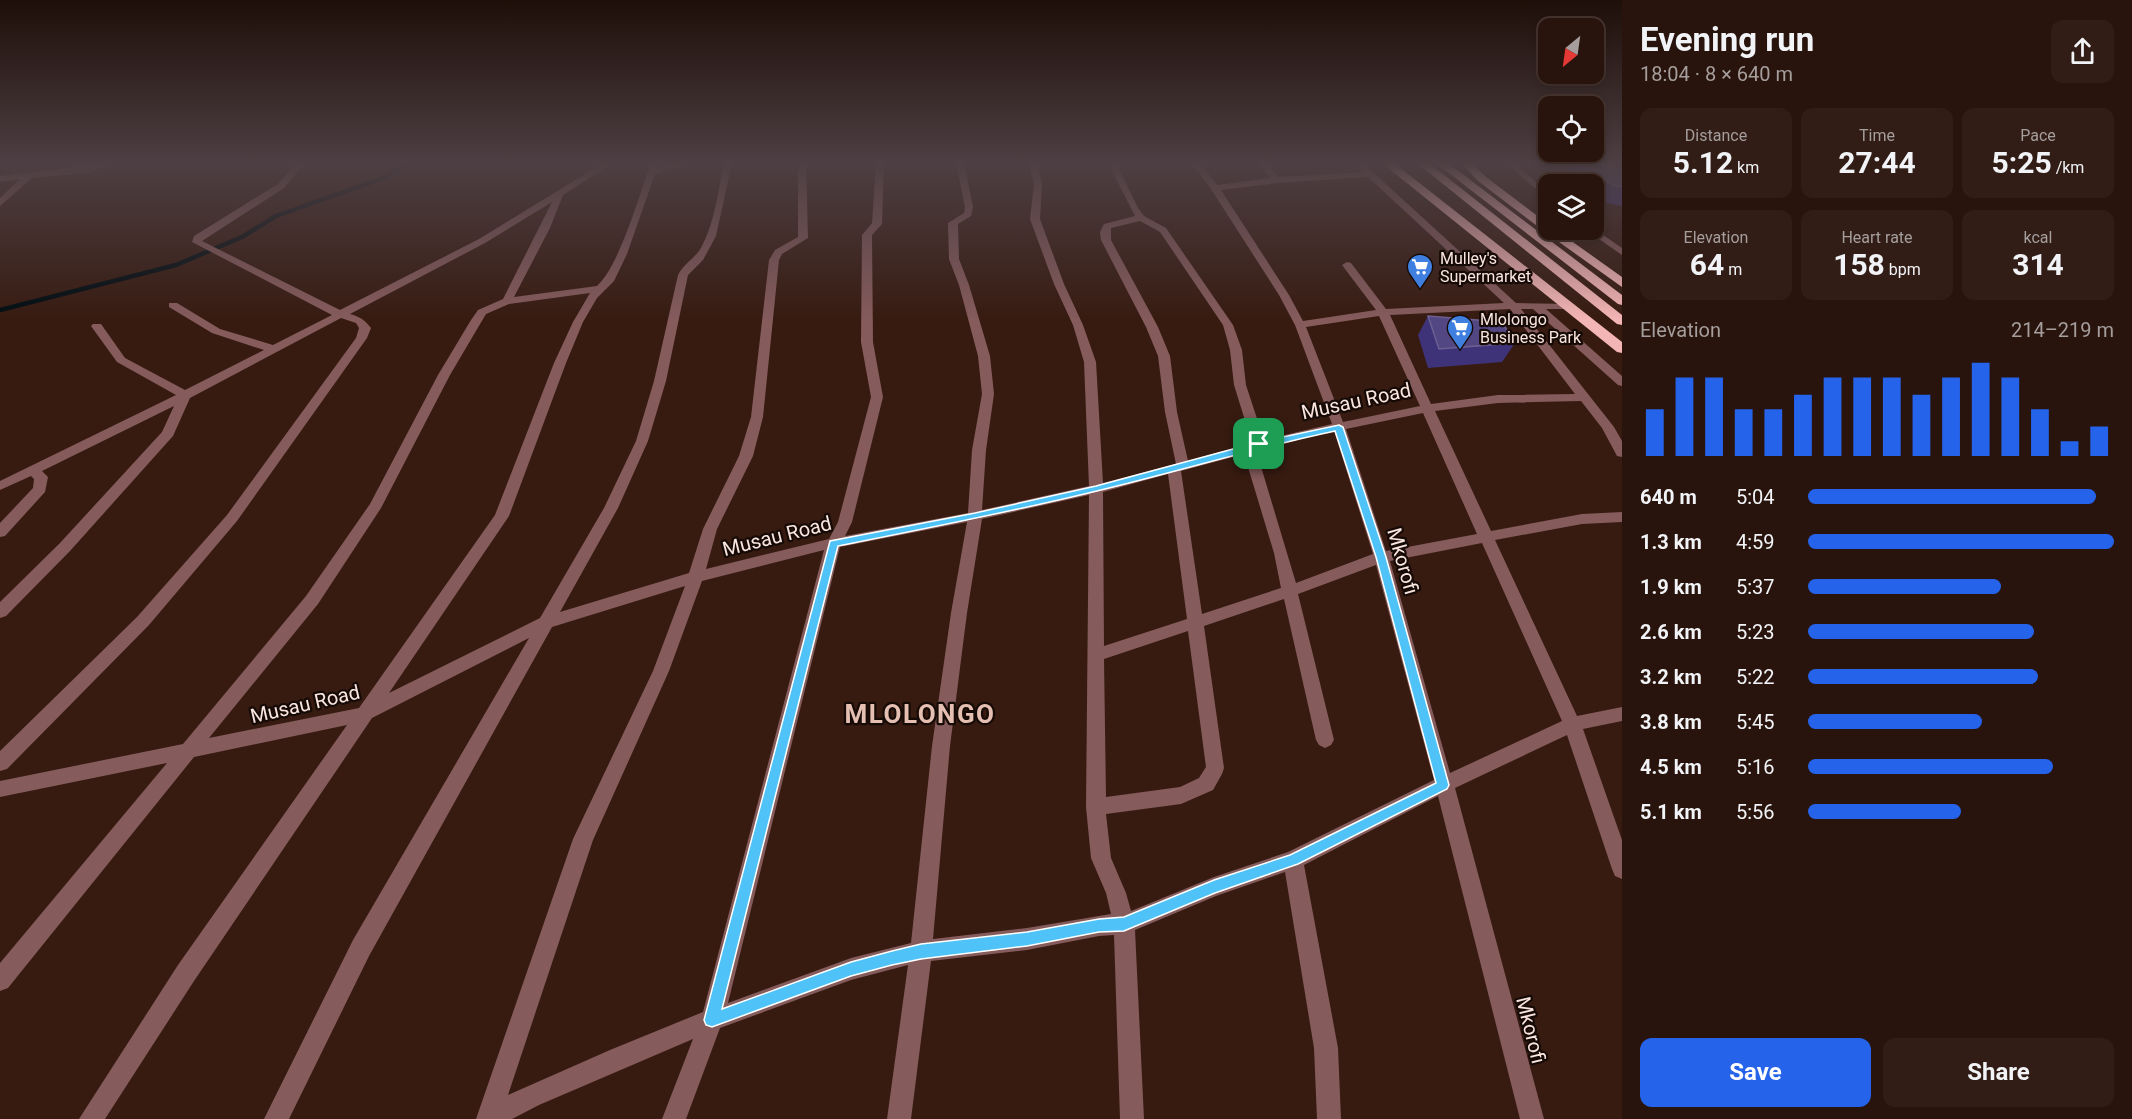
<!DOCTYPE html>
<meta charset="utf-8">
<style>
:root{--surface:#29140d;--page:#311d16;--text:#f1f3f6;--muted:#a59e9d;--line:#45332e;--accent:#2563eb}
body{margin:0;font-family:Roboto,sans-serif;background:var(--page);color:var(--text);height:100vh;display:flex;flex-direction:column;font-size:22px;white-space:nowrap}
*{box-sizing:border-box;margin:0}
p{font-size:20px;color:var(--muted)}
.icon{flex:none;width:33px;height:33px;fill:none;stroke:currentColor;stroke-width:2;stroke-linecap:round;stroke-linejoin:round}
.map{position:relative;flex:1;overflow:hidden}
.sheet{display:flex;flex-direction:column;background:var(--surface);width:510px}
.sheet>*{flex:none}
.needle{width:39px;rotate:209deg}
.controls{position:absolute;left:1538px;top:18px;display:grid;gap:12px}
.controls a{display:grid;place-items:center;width:66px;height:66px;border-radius:12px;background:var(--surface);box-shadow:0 3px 9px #0003,0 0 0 2px var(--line);font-size:30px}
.pin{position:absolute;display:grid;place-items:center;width:51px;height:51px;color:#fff;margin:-26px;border-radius:12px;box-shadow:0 3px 9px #0006}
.round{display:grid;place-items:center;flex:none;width:63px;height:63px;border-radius:12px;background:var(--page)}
.summary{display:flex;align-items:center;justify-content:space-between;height:102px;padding:0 18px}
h1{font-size:33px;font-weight:700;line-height:45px}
.figures{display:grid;grid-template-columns:repeat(3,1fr);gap:9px;height:102px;padding:6px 18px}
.figures div{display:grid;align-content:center;border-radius:12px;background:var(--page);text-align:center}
.figures b{font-size:30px;font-weight:700}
.figures small{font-size:16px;font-weight:400}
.figures p{font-size:16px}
.chart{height:168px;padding:12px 18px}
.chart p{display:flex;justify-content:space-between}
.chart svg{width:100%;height:108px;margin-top:6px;stroke:var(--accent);stroke-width:6}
.cta{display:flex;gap:12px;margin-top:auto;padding:12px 18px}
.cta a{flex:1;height:69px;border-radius:12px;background:var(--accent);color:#fff;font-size:24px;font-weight:700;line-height:69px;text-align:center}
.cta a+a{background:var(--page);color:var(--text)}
ul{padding:0 18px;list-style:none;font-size:20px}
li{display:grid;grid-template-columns:96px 72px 1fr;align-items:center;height:45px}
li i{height:15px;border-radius:8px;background:var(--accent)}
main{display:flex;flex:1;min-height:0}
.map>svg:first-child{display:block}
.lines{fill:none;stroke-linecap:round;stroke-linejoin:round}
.stream{stroke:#010d12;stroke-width:4.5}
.minor{fill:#855b5c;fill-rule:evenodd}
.highway{fill:#f4b5b6;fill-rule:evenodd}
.wall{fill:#3e3378}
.building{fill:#524783;stroke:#6d6091;stroke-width:1.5}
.route{fill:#4fc3f7;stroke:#fff;stroke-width:1.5;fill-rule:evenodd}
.labels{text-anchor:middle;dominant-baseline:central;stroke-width:4.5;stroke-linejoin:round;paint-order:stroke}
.far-poi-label{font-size:16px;fill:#fae6df;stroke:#160a06;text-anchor:start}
.street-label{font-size:20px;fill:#fae6df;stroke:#160a06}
.district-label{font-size:26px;font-weight:bold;letter-spacing:1.5px;fill:#e5bfb1;stroke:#160a06}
</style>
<main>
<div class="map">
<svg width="1622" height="1119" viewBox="0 0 1622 1119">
<rect width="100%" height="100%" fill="#371b11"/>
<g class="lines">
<!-- stream -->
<polyline class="stream" points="0,310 176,265 242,237 276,216 386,177 407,163"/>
<!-- minor -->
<g class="minor">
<polygon points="105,163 122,163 85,173 32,178 0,206 0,198 20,179 0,182 0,176"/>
<path d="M296,163H305L284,188L202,241L340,310L479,239L603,163H613L563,195L550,228L514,297L597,286C620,265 639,195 651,163H659L657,168L679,163H696L655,174L627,254L614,281L597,298L583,322L566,363L509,516L389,693L540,618L604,508L636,441L654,381L678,275C684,263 696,258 702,246C715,221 718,191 724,163H732L716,236L703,260L688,275L666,381L648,441L618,508L560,612L689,573L703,529L739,456L751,417L769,260L775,250L798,237V163H806L808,238L782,254L779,260L763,417L753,456L717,529L706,569L829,539L838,522L871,397L861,342L862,235L872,223L876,163H884L882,224L872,235L873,342L883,397L852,522L845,536L968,513L972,450L982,394L978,356L959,285L949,259L948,223L964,213L965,207L956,163H964L973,207L971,216L958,224L959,259L969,285L990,356L994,394L986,450L982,510L1089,486L1084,362L1073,325L1054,284L1030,219L1034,184L1029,163H1037L1042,184L1040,219L1064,284L1083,325L1096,362L1103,483L1176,464L1165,412L1158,356L1146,327L1101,240L1100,232L1104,224L1135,216L1108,163H1116L1138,208L1144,216L1166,228L1233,325L1242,350L1246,385L1264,440L1332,424L1295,325L1279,295L1211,189L1191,163H1200L1217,185L1271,178L1257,163H1266L1279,177L1363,172L1354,163H1363L1516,303L1572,304L1573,306L1568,309H1546L1622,376V386L1618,385L1533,309H1521L1614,427L1622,441V457L1617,456L1602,428L1581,401L1498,403L1435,411L1491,531L1582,514L1622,512V522L1582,524L1495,540L1577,716L1622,707V721L1583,729L1622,840V879L1615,876L1612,869L1567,735L1455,788L1544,1119H1520L1438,796L1304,865L1338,1048L1341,1119H1317L1314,1048L1285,872L1216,896L1135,930L1144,1119H1120L1114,935L1099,936L1027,950L931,961L911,1119H887L908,965L851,980L720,1028L686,1119H662L693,1039L539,1105L512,1119H476L573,839L653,671L685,586L552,627L369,956L289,1119H264L353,940L529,638L372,718L194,981L105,1119H79L178,965L347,725L194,757L8,988L0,991V963L167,763L0,797V781L183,744L306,596L370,504L438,375L471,320L478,310L503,299L552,202L485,243L350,314C360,317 364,319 371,328L367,338L237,521L149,625L7,769L0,771V751L137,617L227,515L356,338L359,328L356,323L341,318L190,398L173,436L70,551L6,616L0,618V602L60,543L162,432L174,406L42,471L48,477L45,492L5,536L0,537V523L33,488L34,479L31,476L0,490V481L176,395L117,362L91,326L93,324H101L125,358L185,390L264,350L212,333L169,307V303H177L220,329L273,345L332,315L192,242L194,236L278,184ZM1368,177L1504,303L1386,309L1351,263L1347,262L1342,265L1376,310L1303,321L1289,295L1221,190L1277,183ZM1140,221L1160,232L1223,325L1230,350L1234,385L1252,443L1188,461L1177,412L1170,356L1158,327L1111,240V228ZM590,293L573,322L554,363L495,515L359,708L209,738L318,604L381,508L450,375L486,314L509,304ZM1510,309L1575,394L1498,395L1431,404L1390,315ZM1379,316L1420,406L1343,422L1306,327ZM1423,413L1477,534L1386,551L1346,429ZM1334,431L1373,554L1296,583L1256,450ZM1244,454L1274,553L1281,588L1202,614L1181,471ZM1168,474L1187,619L1104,646L1103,492ZM1089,495L1086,807L1091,858L1106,893L1111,914L1027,928L933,939L950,746L967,613L982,519ZM967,522L951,613L932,746L911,943L851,958L728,1003L840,547ZM1482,543L1562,721L1450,773L1390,561ZM824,550L703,1012L610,1050L508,1095L593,840L669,671L702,581ZM1376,565L1434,780L1288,852L1214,877L1131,911L1126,893L1111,858L1106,814L1181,804L1213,790L1222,774L1224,768L1204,626L1284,599L1316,740L1319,745L1325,748L1331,745L1334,740L1298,594ZM1188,631L1206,767L1199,778L1180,787L1106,797L1104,659Z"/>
<polygon points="1505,163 1514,163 1548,192 1548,199"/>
<polygon points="1593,228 1622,248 1622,255 1586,230"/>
</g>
<!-- highway -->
<g class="highway">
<polygon points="1382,163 1394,163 1622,342 1622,353 1617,352"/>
<polygon points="1417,163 1429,163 1622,315 1622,325 1617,324"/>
<polygon points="1436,163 1448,163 1622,295 1622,305 1618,304"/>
<polygon points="1461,163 1472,163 1486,177 1548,224 1548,230 1556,230 1622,277 1622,287 1545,232 1478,181"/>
</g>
</g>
<!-- wall -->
<g class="wall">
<polygon points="1574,163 1622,163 1622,206 1602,202 1593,195 1593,184 1580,184 1568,174"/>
<polygon points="1428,316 1515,343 1502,362 1428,368 1418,335"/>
</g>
<!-- building -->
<g class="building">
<polygon points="1584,163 1622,163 1622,187 1613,185"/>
<polygon points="1428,316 1502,322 1515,343 1439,349"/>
</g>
<!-- sky -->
<linearGradient id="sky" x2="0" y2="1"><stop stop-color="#1e0f09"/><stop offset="0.51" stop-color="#4d3f43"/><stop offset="1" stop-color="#4d3f43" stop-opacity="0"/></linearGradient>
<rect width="1622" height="320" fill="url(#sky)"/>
<!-- route -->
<path class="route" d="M1339,425L1343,427L1386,557L1449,785L1447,789L1298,864L1215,893L1124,931L1099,932L1027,946L921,959L892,965L851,976L712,1027L706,1025L704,1020L830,541L975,513L1096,486L1259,442ZM1335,431L1376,557L1436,783L1290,855L1214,880L1124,917L1099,919L1027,932L921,944L892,951L851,962L722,1009L838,546C924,529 1011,512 1097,491C1177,472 1255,448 1335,431Z"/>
<!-- icons -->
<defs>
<symbol id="supermarket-pin" viewBox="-11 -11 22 30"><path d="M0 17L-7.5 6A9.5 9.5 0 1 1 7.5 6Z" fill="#3f7fe0" stroke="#160a06"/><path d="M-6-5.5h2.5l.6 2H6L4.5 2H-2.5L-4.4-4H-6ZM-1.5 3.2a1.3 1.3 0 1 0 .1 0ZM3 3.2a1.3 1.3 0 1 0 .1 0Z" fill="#fff"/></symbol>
</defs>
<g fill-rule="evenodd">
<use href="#supermarket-pin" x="1405" y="252" width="30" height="40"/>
<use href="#supermarket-pin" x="1445" y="313" width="30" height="40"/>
</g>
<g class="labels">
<!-- far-poi labels -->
<g class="far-poi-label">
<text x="1440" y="258">Mulley's<tspan x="1440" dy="18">Supermarket</tspan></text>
<text x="1480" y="319">Mlolongo<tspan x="1480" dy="18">Business Park</tspan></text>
</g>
<!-- street labels -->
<g class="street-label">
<text transform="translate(1356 401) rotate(-12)">Musau Road</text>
<text transform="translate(777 536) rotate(-14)">Musau Road</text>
<text transform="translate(1403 561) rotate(74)">Mkorofi</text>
<text transform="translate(305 704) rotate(-13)">Musau Road</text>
<text transform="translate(1531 1030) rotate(76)">Mkorofi</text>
</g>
<!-- district labels -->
<g class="district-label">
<text x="920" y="714">MLOLONGO</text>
</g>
</g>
</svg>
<div class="controls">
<a><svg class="needle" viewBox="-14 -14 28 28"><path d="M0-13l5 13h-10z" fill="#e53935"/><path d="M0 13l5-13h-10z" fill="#a59e9d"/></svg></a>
<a><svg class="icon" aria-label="locate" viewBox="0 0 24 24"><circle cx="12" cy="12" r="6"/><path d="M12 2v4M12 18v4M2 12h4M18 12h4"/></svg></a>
<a><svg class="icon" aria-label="layers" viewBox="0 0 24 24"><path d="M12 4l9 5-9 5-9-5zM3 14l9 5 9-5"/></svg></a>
</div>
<div class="pin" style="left:1259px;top:444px;background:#1e9e55"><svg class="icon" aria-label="arrive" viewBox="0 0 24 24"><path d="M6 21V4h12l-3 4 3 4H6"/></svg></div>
</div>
<section class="sheet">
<div class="summary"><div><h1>Evening run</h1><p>18:04 · 8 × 640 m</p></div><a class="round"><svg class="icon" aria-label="share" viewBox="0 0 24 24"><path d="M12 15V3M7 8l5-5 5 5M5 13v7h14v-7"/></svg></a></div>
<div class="figures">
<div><p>Distance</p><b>5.12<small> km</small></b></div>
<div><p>Time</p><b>27:44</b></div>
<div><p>Pace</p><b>5:25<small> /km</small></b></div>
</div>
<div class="figures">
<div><p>Elevation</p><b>64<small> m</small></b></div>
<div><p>Heart rate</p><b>158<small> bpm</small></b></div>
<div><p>kcal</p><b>314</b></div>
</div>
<div class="chart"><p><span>Elevation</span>214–219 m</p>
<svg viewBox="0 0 160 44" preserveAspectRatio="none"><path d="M5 44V25M15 44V12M25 44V12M35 44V25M45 44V25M55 44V19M65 44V12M75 44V12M85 44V12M95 44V19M105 44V12M115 44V6M125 44V12M135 44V25M145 44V38M155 44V32"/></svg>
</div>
<ul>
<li><b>640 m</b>5:04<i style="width:94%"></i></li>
<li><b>1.3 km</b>4:59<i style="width:100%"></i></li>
<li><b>1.9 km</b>5:37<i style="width:63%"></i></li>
<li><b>2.6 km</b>5:23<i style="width:74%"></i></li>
<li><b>3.2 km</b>5:22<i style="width:75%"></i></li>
<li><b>3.8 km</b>5:45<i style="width:57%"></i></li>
<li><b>4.5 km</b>5:16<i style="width:80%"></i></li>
<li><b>5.1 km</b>5:56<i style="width:50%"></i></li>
</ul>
<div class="cta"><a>Save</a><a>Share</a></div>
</section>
</main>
